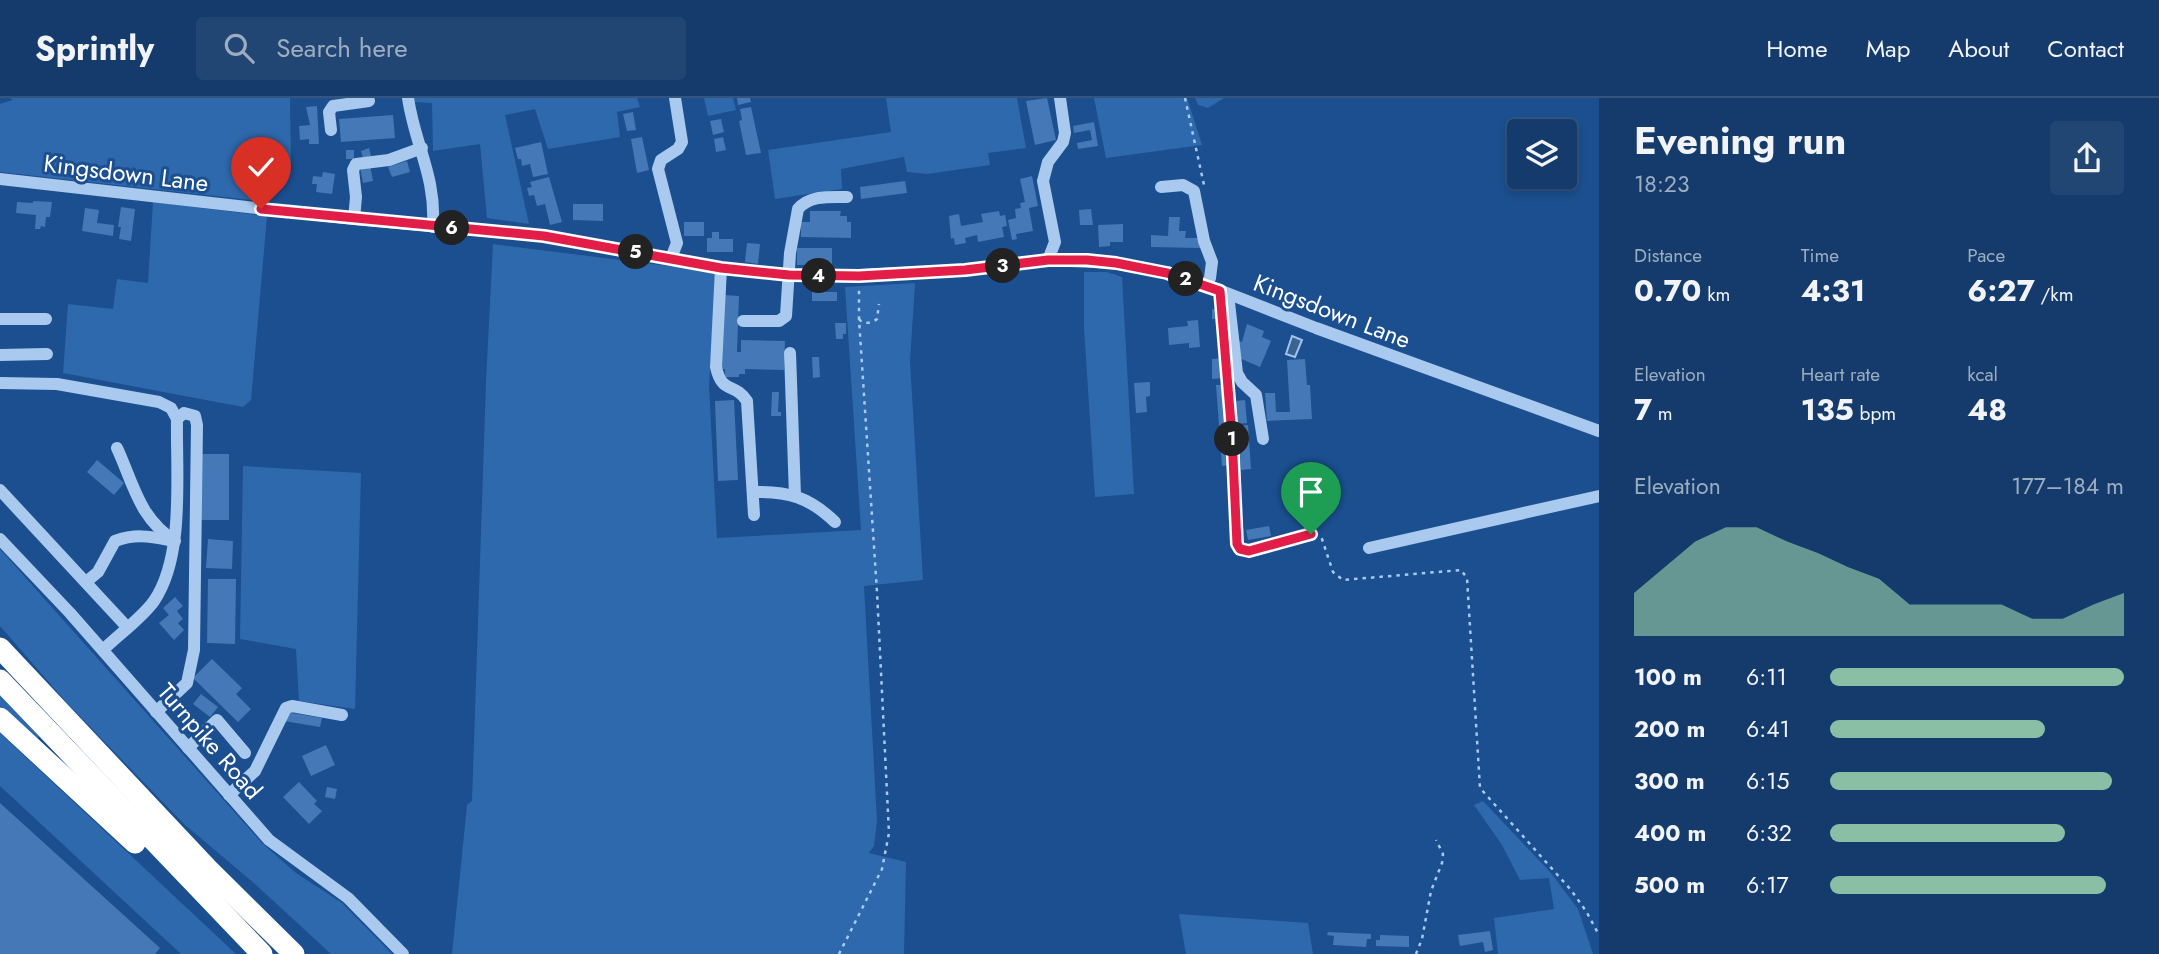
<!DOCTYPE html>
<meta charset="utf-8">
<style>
:root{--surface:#143b6b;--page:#214673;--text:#f1f3f6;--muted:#9dadc1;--line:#33557e;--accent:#8abfa5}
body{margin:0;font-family:Jost,sans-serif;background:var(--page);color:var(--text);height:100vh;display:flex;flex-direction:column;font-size:26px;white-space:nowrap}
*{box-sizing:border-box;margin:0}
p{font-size:23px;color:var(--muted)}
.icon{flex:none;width:38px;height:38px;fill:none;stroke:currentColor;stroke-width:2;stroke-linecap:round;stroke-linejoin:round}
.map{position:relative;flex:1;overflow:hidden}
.side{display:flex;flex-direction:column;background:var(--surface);width:560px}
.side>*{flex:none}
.buttons{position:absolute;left:1507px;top:21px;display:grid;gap:14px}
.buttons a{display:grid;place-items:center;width:70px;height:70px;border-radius:7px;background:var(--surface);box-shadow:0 4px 10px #0003,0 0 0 2px var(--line);font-size:35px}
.pin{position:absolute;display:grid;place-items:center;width:60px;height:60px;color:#fff;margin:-72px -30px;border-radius:50% 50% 50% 0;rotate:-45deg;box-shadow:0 0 7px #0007}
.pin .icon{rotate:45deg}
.km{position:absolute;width:35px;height:35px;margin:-18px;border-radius:50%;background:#222;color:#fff;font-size:19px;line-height:35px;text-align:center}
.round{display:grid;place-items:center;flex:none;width:74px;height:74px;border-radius:7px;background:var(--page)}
.head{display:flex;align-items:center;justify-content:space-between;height:119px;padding:0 35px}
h1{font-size:38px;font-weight:700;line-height:52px}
.stats{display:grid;grid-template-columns:repeat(3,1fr);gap:10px;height:119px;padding:7px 35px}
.stats div{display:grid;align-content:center}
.stats b{font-size:30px;font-weight:700}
.stats small{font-size:19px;font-weight:400}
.stats p{font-size:19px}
.chart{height:196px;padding:14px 35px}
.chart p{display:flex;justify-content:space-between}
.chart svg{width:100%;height:126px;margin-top:7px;fill:var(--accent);opacity:.7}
ul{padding:0 35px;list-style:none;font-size:23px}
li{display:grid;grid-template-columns:112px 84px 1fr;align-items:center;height:52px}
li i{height:18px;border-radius:9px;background:var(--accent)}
header{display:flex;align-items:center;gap:42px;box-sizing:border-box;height:98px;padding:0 35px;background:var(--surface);border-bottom:2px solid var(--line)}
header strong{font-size:33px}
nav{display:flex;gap:38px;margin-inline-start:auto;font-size:24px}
.search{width:490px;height:63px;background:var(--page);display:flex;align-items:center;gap:18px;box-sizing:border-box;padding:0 24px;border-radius:7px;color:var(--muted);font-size:26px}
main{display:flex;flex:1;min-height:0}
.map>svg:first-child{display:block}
.green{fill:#2e69ad}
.water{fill:#3c6290;stroke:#9cc4f0;stroke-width:2}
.building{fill:#4478b7}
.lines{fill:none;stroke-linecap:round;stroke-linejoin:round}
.path{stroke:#a9c9ee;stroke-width:2.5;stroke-dasharray:3.5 5;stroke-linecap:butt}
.minor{stroke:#a9c9ee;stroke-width:12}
.highway{stroke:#fff;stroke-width:21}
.route-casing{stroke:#fff;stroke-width:14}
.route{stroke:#e11d48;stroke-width:9}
.labels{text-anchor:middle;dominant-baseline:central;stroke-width:6;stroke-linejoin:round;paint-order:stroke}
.street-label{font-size:24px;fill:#fff;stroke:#1b4f8f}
</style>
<header>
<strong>Sprintly</strong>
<div class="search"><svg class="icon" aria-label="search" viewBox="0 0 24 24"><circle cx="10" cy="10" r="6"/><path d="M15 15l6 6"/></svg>Search here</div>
<nav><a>Home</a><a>Map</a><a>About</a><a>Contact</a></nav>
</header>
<main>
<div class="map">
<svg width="1599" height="856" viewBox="0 0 1599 856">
<rect width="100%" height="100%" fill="#1b4f8f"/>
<!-- green -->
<g class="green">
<polygon points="10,0 290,0 291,68 274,66 269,104 0,74 0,6 13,2"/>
<polygon points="413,0 637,0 640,9 617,14 620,39 548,51 535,11 505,17 529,126 487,120 480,46 433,53 432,5 414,4"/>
<polygon points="704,0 733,0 736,12 708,18"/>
<polygon points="886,0 1017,0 1026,50 988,55 990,67 927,76 907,74 904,59 841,71 842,91 775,101 768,52 891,34"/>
<polygon points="1094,0 1187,0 1202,47 1106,60"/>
<polygon points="1195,0 1224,0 1208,10 1198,7"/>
<polygon points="153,104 267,118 251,302 243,309 63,275 68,206 113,211 117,181 148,185"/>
<polygon points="493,146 716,174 709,288 717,440 861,432 845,189 915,185 910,263 923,482 864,488 877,723 874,748 869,755 906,764 904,856 452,856 467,707 472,703 486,284"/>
<polygon points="1084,174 1107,174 1122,179 1134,396 1095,399 1084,230"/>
<polygon points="243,368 361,375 355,611 299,603 296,551 240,541"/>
<polygon points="0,451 262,745 296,775 342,805 392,856 331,856 255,786 184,726 67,605 0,528"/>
<polygon points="0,594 40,636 38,640 35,640 0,608"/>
<polygon points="0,635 236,856 181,856 0,688"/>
<polygon points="1483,703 1551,775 1578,811 1593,856 1498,856 1494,820 1554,811 1549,780 1520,782 1502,747 1474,707"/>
<polygon points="1179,816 1308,825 1313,856 1186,856"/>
</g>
<!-- water -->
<polygon class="water" points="1292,238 1302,242 1295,259 1286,256"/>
<!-- building -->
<g class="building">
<polygon points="737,0 750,0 751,4 738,7"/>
<polygon points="1047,0 1056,42 1035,47 1026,3"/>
<polygon points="317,8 319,46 309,46 309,41 300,42 299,28 310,27 306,9"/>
<polygon points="751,9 761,55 746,57 739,23 742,22 740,11"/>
<polygon points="633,14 636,32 627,33 623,16"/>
<polygon points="393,17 395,40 341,44 339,21"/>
<polygon points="721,21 724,34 713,37 710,23"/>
<polygon points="1094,24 1098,48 1078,51 1077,45 1092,42 1090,32 1074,35 1073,28"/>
<polygon points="642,39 649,72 637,75 631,41"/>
<polygon points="723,39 726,52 716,54 714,41"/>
<polygon points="541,44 548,76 533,79 530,66 522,68 521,61 518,61 515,50"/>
<polygon points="369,50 371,58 363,60 361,53"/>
<rect x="346" y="52" width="8" height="9"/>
<polygon points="407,63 410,74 392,79 388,69"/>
<polygon points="370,67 373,83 363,85 360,69"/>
<polygon points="323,74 335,76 332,96 316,94 317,86 312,86 313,78 322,79"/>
<polygon points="1032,78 1038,108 1029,110 1033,133 1016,136 1017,141 1012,142 1008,122 1016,120 1015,111 1021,110 1020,105 1025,104 1020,81"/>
<polygon points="549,79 562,124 550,127 545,106 537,108 534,97 529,98 527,90 532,89 530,84"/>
<polygon points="905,83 907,95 861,101 860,89"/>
<polygon points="33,103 52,104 50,119 46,119 45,129 41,128 40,131 35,131 36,117 16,115 17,104 33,105"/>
<polygon points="573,106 603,106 603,123 573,122"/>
<polygon points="121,109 135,111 131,143 119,141 121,129 118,129"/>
<polygon points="85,110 99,112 97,125 114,127 113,138 82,133"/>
<polygon points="1091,111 1093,127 1080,127 1079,112"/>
<polygon points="810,113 841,113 840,118 847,118 847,124 851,124 851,140 801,139 801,124 810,124"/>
<polygon points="999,113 1000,118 1005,117 1007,128 1002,129 1004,139 978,144 977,137 965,140 966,145 955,147 954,140 951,141 949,118 959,116 961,128 983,124 981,116"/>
<polygon points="1169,119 1180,119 1179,133 1186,133 1185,140 1200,140 1200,150 1151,149 1151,137 1168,138"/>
<rect x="684" y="124" width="20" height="14"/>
<polygon points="1123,126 1123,144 1110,144 1110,148 1099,149 1098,127"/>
<polygon points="712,134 719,134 719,141 733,141 733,154 707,154 707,140 712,140"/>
<polygon points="747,145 760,146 758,166 745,164"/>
<rect x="797" y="150" width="35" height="17"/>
<polygon points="812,186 827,187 826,194 837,194 837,203 812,203"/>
<polygon points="724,197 739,198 737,254 741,254 741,242 785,243 784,272 745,271 745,276 739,276 739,279 725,279 725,271 721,271"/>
<polygon points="1212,211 1219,212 1219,221 1212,221"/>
<polygon points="1198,222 1200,249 1189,250 1189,245 1169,247 1168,230 1188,228 1187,223"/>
<polygon points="835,225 846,225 846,236 843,236 843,241 836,241"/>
<polygon points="1247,226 1264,233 1262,239 1271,243 1260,269 1237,259 1239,243 1242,244"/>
<polygon points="812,259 819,259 820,279 813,280"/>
<polygon points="1224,260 1225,280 1212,281 1212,261"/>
<polygon points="1305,261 1307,287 1310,287 1312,321 1267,323 1265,295 1275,295 1276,314 1290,314 1287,262"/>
<polygon points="1150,284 1150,298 1146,299 1147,314 1136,315 1134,285"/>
<polygon points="1216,287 1227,287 1230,367 1222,368"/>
<polygon points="772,294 779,294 778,314 781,314 781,318 771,318"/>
<polygon points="734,302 738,382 718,383 715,303"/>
<polygon points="1245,302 1247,325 1237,326 1235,303"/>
<polygon points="1248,327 1251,371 1241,372 1238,328"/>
<rect x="198" y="356" width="31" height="66"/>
<polygon points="97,362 124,385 114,397 87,374"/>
<polygon points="1269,428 1271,438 1248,442 1246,432"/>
<polygon points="208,441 233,443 232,471 206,470"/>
<polygon points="208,481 236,481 235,546 207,545"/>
<polygon points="175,499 183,508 177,513 183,521 178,525 184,532 174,542 159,525 169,517 163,510"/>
<polygon points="212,561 242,590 236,596 251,611 238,624 193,580"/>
<polygon points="201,596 218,609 210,619 193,606"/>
<polygon points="286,614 322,620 320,629 284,623"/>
<polygon points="326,647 335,667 311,678 302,658"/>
<polygon points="299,684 317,703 314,706 322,713 309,726 283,699"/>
<polygon points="327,689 337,691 335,701 325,699"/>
<polygon points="0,705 160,850 155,856 0,856"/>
<polygon points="1490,833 1493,852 1485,854 1483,844 1460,848 1458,837"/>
<polygon points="1328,834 1371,836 1371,841 1367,841 1366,849 1333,847 1334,838 1327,837"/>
<polygon points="1380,837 1409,838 1409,849 1376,848 1376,842 1380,842"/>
</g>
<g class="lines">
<!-- path -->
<g class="path">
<polyline points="1185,0 1204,87"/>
<path d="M859,221C863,227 872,225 877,221L879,206"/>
<polyline points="1228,283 1236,441 1239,451 1249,453 1311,436 1318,437 1322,441 1333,474 1343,482 1461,472 1467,480 1480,690 1571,792 1586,813 1599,837"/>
<polyline points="839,856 882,771 889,735 877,494 859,221 859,189"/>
<polyline points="1416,856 1422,841 1431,793 1442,765 1443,756 1436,742"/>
</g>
<!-- minor -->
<g class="minor">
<path d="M408,0C415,48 436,77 433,129"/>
<polyline points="331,32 329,14 333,8 369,3"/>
<polyline points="0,81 354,121 544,138 721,170 789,177 840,178 965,172 1048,162 1116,165 1167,175 1214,190 1316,230 1599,333"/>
<polyline points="1161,89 1183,87 1194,93 1204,143 1212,164 1210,180 1206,188"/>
<polyline points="354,121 356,99 353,72 356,66 389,62 422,50"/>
<polyline points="671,160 677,145 658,71 661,62 678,51 682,44 675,0"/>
<polyline points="1048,162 1055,144 1043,83 1048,64 1063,44 1065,35 1060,0"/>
<path d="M721,170L716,269C722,297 735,284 747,303L754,417"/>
<polyline points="1228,196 1237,275 1242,284 1256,297 1263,341"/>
<polyline points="0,221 46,221"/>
<path d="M743,223H779L786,218L790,155L798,111C810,97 830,99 847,99"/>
<polyline points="790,255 795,398"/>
<polyline points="0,257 47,256"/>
<path d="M0,285L57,286L159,304L171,310L177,321C176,374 185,458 154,503C143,519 117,538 103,552"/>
<path d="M117,350C134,387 139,420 175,443"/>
<polyline points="0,392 127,529"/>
<path d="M753,394C788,393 809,399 835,424"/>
<polyline points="0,441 70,515 269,742 348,800 403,856"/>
<polyline points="1369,450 1599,398"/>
<path d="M86,484L98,474L115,443C134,436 149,438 168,442"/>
<polyline points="156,614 187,585 194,552 197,327 195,318 184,315 177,321"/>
<polyline points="188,650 217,622 245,655"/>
<polyline points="229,697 255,673 286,610 292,608 342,617"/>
</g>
<!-- highway -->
<g class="highway">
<polyline points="0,550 208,771 294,856"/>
<polyline points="0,582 262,856"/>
<polyline points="0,620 135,745"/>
</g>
</g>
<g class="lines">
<defs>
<polyline id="route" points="261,111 544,138 721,170 789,177 859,178 965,172 1048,162 1087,162 1116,165 1167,175 1220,193 1232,338 1237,446 1240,451 1249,453 1311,436"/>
</defs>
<!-- route casing -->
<use href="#route" class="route-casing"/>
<!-- route -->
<use href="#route" class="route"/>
</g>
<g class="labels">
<!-- street labels -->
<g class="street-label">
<text transform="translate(126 75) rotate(7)">Kingsdown Lane</text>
<text transform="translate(1332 213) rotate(21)">Kingsdown Lane</text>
<text transform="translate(210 643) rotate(49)">Turnpike Road</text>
</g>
</g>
</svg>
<div class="buttons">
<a><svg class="icon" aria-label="layers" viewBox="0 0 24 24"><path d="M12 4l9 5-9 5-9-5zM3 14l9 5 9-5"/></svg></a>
</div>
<div class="pin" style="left:1311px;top:436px;background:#1e9e55"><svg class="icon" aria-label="arrive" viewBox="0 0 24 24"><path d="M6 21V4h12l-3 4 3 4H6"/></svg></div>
<div class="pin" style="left:261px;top:111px;background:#d93025"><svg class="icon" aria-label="check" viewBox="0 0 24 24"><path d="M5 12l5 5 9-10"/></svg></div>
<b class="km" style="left:1232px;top:341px">1</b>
<b class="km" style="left:1186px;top:181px">2</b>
<b class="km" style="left:1003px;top:168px">3</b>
<b class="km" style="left:819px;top:178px">4</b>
<b class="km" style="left:636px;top:154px">5</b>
<b class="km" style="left:452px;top:130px">6</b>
</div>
<section class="side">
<div class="head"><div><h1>Evening run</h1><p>18:23</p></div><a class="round"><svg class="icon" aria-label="share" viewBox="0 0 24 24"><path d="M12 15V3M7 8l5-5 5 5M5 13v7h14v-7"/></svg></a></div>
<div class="stats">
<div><p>Distance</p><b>0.70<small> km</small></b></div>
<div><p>Time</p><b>4:31</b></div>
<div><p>Pace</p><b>6:27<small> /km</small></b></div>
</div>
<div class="stats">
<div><p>Elevation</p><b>7<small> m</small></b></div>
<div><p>Heart rate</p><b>135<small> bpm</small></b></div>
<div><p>kcal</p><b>48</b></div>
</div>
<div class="chart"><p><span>Elevation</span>177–184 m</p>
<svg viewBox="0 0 160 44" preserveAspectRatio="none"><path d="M0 44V29L10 20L20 11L30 6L40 6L50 11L60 15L70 20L80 24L90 33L100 33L110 33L120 33L130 38L140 38L150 33L160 29V44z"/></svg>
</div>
<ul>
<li><b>100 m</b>6:11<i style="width:100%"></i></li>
<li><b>200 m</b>6:41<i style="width:73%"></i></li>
<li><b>300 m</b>6:15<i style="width:96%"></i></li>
<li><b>400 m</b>6:32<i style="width:80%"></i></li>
<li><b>500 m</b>6:17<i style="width:94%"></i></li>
</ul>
</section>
</main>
